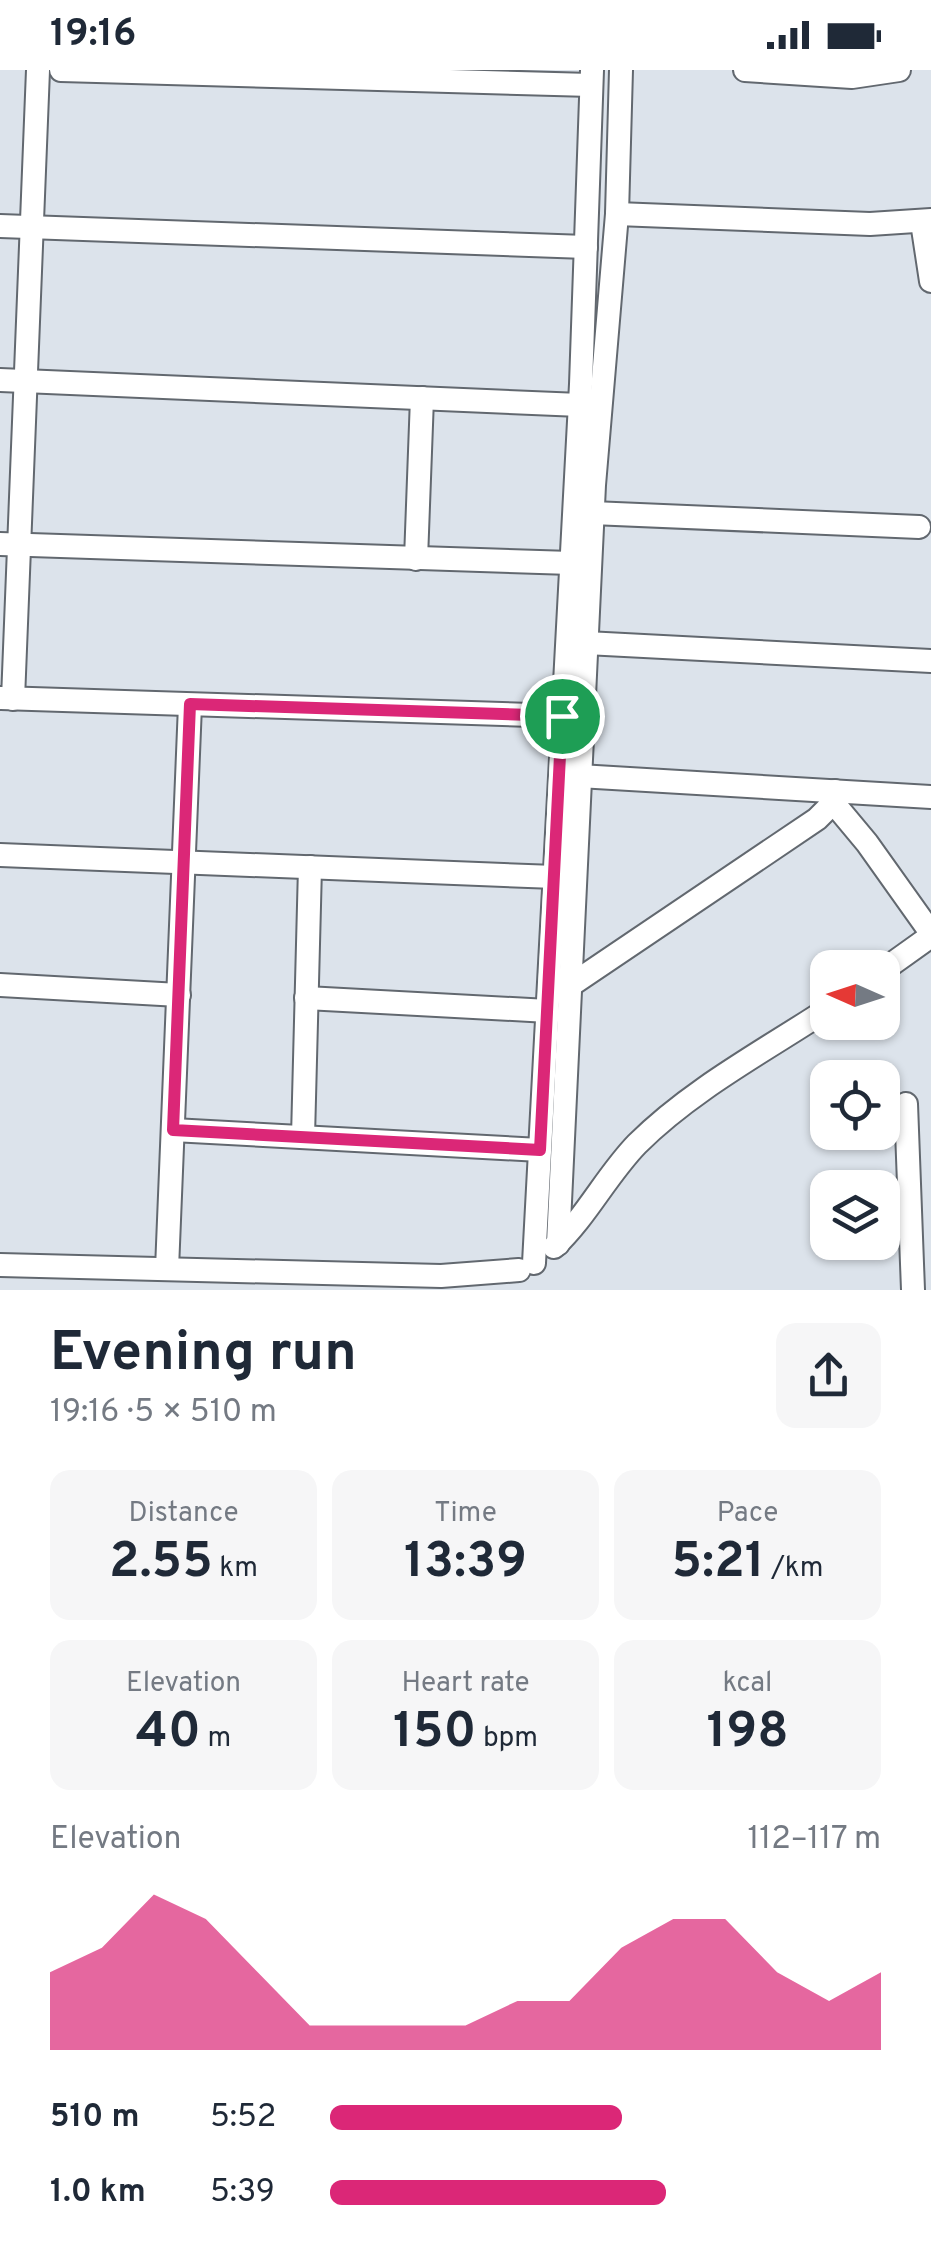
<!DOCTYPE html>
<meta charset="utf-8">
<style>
:root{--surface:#fff;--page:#f6f6f7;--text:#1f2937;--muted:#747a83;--accent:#db2777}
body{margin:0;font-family:Overpass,sans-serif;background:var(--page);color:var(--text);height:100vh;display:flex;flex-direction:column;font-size:38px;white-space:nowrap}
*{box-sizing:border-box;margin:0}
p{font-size:32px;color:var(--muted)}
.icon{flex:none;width:55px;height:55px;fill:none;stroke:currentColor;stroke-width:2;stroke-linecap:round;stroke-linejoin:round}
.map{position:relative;height:1220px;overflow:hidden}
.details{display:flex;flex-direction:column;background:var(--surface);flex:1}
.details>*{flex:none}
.needle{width:65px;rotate:273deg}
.buttons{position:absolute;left:810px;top:880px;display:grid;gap:20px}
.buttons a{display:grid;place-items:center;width:90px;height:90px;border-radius:20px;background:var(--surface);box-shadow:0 2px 8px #0004;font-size:50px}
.pin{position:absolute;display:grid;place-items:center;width:85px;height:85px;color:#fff;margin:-42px;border:5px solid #fff;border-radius:50%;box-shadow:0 2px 10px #0007}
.round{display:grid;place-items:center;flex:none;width:105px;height:105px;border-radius:20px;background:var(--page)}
.headline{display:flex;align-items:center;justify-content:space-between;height:170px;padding:0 50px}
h1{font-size:55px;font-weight:700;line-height:75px}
.stats{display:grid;grid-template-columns:repeat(3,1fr);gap:15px;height:170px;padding:10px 50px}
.stats div{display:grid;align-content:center;border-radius:20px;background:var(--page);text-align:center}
.stats b{font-size:50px;font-weight:700}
.stats small{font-size:28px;font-weight:400}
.stats p{font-size:28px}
.chart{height:280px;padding:20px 50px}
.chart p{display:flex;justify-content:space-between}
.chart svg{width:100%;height:180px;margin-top:10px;fill:var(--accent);opacity:.7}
ul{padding:0 50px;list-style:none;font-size:32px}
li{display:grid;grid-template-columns:160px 120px 1fr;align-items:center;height:75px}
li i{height:25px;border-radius:12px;background:var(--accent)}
.status{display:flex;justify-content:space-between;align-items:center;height:70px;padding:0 50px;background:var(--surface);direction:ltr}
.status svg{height:28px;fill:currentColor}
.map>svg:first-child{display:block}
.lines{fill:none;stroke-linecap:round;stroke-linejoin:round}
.street-casing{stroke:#62686f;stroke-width:26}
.street{stroke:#fff;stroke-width:22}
.route-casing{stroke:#fff;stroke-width:20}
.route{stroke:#db2777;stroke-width:12}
</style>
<div class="status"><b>19:16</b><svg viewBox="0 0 49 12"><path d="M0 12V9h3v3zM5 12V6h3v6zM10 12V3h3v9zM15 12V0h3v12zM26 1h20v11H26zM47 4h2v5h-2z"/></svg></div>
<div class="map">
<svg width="931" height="1220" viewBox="0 0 931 1220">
<rect width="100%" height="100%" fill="#dce3eb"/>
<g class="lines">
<defs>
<g id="street">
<polyline points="61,0 591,15"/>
<polyline points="745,0 852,7 899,0"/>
<polyline points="617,144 870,154 931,150"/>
<polyline points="922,152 931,211"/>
<polyline points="0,156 586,177"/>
<polyline points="0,310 580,335"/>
<polyline points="592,443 919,457"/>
<polyline points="0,474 571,493"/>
<polyline points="416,489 422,328"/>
<polyline points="586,573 931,591"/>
<polyline points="1,628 562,646"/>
<polyline points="13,629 38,0"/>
<polyline points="579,706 931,727"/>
<polyline points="832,731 867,773 931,863"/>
<polyline points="0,785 555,807"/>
<polyline points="882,901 931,866"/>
<polyline points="0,915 179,925"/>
<polyline points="568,917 817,749 828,738 835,721"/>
<polyline points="306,928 548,941"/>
<polyline points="906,1034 913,1220"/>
<polyline points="173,1060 540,1080"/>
<polyline points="303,1067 310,797"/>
<polyline points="558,1174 594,415 617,144 621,0"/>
<path d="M554,1177C587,1146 606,1106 637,1074C691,1020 764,981 828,939"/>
<polyline points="534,1193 581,314 592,0"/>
<polyline points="0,1195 441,1206 519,1200"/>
<polyline points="167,1199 190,635"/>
</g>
</defs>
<!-- street casing -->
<use href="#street" class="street-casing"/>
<!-- street -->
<use href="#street" class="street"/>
</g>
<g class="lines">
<defs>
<polygon id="route" points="190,634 562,646 540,1080 173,1060"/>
</defs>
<!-- route casing -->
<use href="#route" class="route-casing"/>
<!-- route -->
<use href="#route" class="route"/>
</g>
</svg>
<div class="buttons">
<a><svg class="needle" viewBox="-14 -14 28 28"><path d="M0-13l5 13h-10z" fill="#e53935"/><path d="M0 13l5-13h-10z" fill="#747a83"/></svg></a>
<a><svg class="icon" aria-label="locate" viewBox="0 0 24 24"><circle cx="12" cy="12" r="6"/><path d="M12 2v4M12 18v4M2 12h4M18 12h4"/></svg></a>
<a><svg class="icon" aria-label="layers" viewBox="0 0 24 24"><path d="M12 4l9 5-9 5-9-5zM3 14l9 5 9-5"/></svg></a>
</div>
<div class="pin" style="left:562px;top:646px;background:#1e9e55"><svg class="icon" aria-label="arrive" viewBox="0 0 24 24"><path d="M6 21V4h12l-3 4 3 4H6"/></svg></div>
</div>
<section class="details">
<div class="headline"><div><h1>Evening run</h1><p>19:16 · 5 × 510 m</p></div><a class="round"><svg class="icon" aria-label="share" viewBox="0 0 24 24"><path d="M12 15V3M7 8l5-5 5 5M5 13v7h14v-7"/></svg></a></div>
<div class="stats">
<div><p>Distance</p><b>2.55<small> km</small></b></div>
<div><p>Time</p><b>13:39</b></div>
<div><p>Pace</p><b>5:21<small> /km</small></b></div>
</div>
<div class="stats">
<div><p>Elevation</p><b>40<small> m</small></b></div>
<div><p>Heart rate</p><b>150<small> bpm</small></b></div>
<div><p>kcal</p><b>198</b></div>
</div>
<div class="chart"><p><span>Elevation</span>112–117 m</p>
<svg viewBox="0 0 160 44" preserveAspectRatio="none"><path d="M0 44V25L10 19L20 6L30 12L40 25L50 38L60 38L70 38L80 38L90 32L100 32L110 19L120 12L130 12L140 25L150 32L160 25V44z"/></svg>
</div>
<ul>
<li><b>510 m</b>5:52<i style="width:53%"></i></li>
<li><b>1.0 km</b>5:39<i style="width:61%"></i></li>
</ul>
</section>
